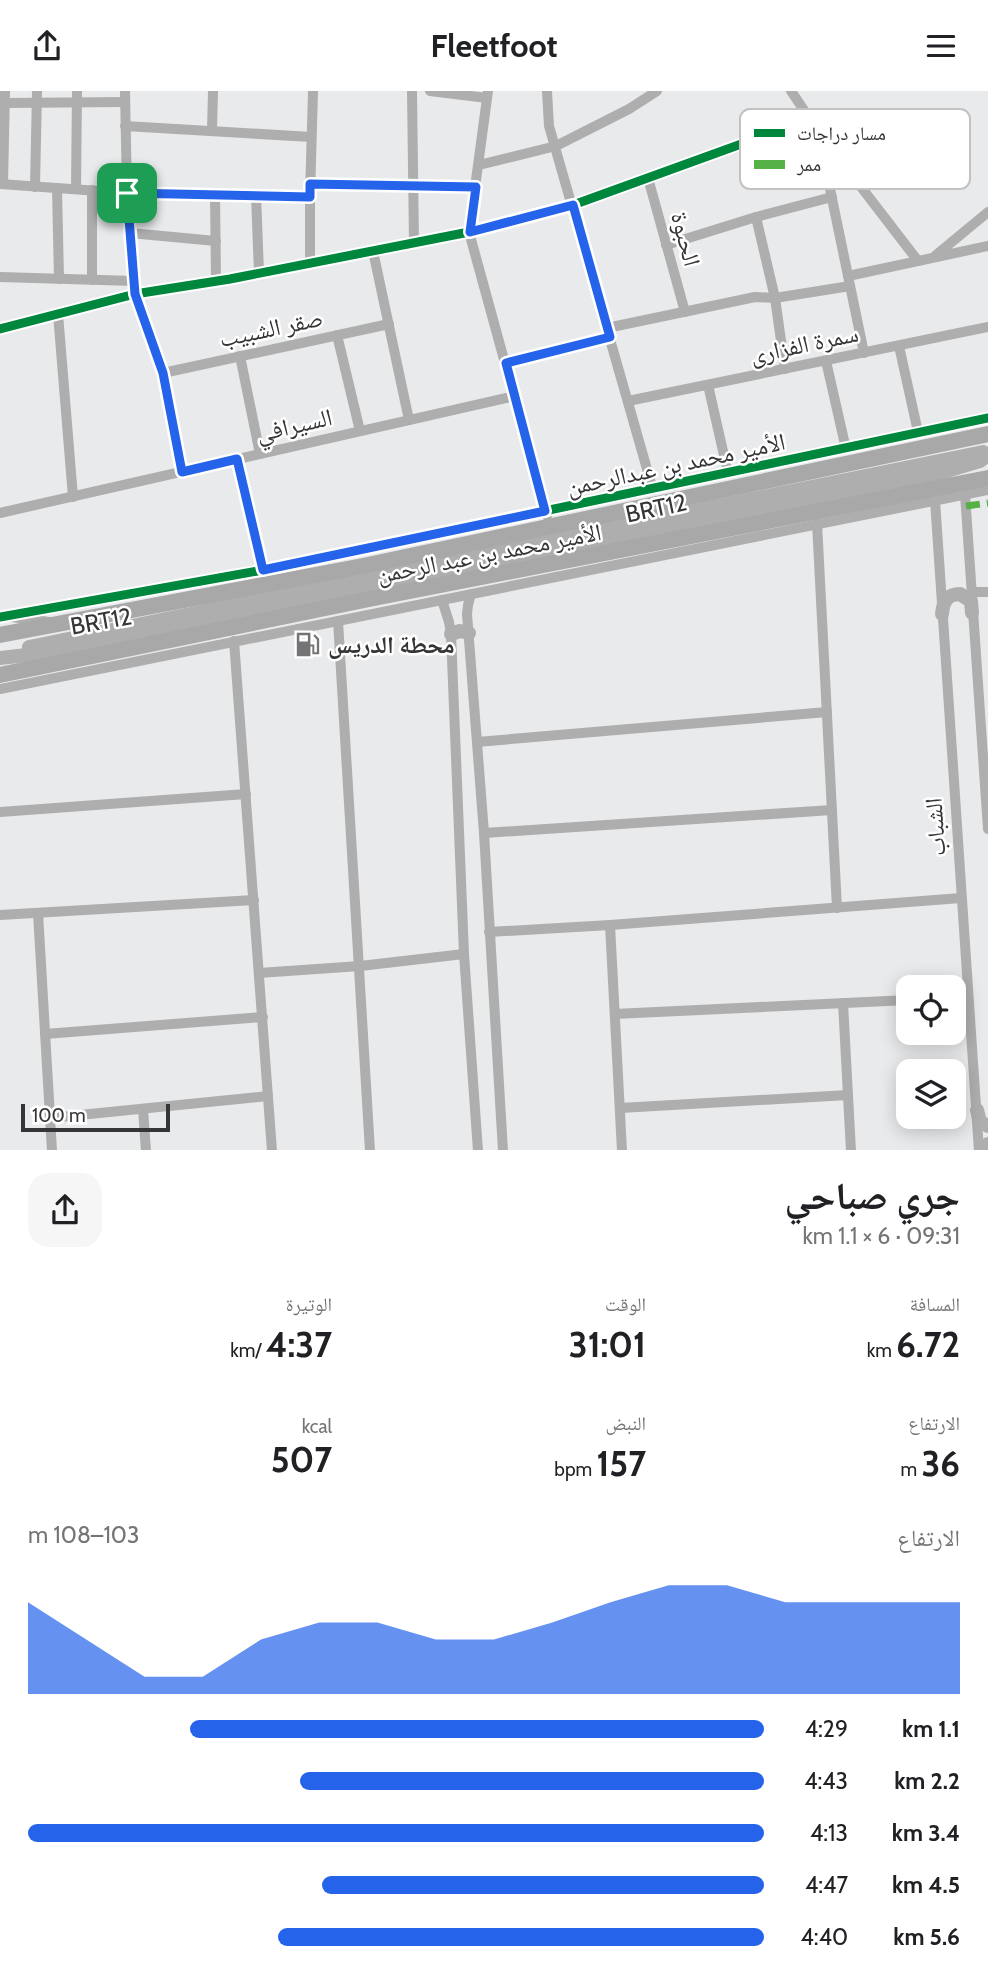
<!DOCTYPE html>
<html lang="ar">
<meta charset="utf-8">
<style>
:root{--surface:#fff;--page:#f6f6f6;--text:#202124;--muted:#757577;--accent:#2563eb}
body{margin:0;font-family:Cabin,"Noto Naskh Arabic",sans-serif;background:var(--page);color:var(--text);direction:rtl;height:100vh;display:flex;flex-direction:column;font-size:26px;white-space:nowrap}
*{box-sizing:border-box;margin:0}
p{font-size:23px;color:var(--muted)}
.icon{flex:none;width:38px;height:38px;fill:none;stroke:currentColor;stroke-width:2;stroke-linecap:round;stroke-linejoin:round}
.map{position:relative;height:1059px;overflow:hidden;direction:ltr}
.drawer{display:flex;flex-direction:column;background:var(--surface);flex:1}
.drawer>*{flex:none}
.buttons{position:absolute;left:896px;top:884px;display:grid;gap:14px}
.buttons a{display:grid;place-items:center;width:70px;height:70px;border-radius:14px;background:var(--surface);box-shadow:0 4px 18px #0003;font-size:35px}
.scale{position:absolute;left:21px;bottom:18px;width:149px;box-sizing:border-box;padding-left:7px;border:4px solid #353537;border-top:0;font-size:19px;line-height:24px;white-space:nowrap;color:#353537;-webkit-text-stroke:5px #fff;paint-order:stroke}
.pin{position:absolute;display:grid;place-items:center;width:60px;height:60px;color:#fff;margin:-30px;border-radius:14px;box-shadow:0 4px 10px #0006}
.round{display:grid;place-items:center;flex:none;width:74px;height:74px;border-radius:21px;background:var(--page)}
.summary{display:flex;align-items:center;justify-content:space-between;height:119px;padding:0 28px}
h1{font-size:38px;font-weight:800;line-height:52px}
.metrics{display:grid;grid-template-columns:repeat(3,1fr);gap:10px;height:119px;padding:7px 28px}
.metrics div{display:grid;align-content:center}
.metrics b{font-size:35px;font-weight:800}
.metrics small{font-size:19px;font-weight:400}
.metrics p{font-size:19px}
.chart{height:196px;padding:14px 28px}
.chart p{display:flex;justify-content:space-between}
.chart svg{width:100%;height:126px;margin-top:7px;fill:var(--accent);opacity:.7}
ul{padding:0 28px;list-style:none;font-size:23px}
li{display:grid;grid-template-columns:112px 84px 1fr;align-items:center;height:52px}
li i{height:18px;border-radius:9px;background:var(--accent)}
header{display:flex;justify-content:space-between;align-items:center;height:91px;padding:0 28px;background:var(--surface);font-size:32px;font-weight:800}
.map>svg:first-child{display:block}
.lines{fill:none;stroke-linecap:round;stroke-linejoin:round}
.street{stroke:#aeaeaf;stroke-width:10}
.secondary{stroke:#aeaeaf;stroke-width:14}
.primary{stroke:#a8a8a8;stroke-width:16}
.quiet{stroke:#56b246;stroke-width:7;stroke-dasharray:14 7;stroke-linecap:butt}
.cycleway-casing{stroke:#fff;stroke-width:13}
.cycleway{stroke:#00873e;stroke-width:9}
.route-casing{stroke:#fff;stroke-width:14}
.route{stroke:#2563eb;stroke-width:9}
.labels{text-anchor:middle;dominant-baseline:central;stroke-width:5;stroke-linejoin:round;paint-order:stroke}
.street-label{font-size:24px;fill:#353537;stroke:#fff}
.poi-label{font-size:24px;font-weight:bold;fill:#353537;stroke:#fff;text-anchor:start}
.key{fill:#fff;stroke:#c2c2c3;stroke-width:2}
.key-label{font-size:19px;fill:#353537}
</style>
<header><svg class="icon" aria-label="menu" viewBox="0 0 24 24"><path d="M4 6h16M4 12h16M4 18h16"/></svg>Fleetfoot<svg class="icon" aria-label="share" viewBox="0 0 24 24"><path d="M12 15V3M7 8l5-5 5 5M5 13v7h14v-7"/></svg></header>
<div class="map">
<svg width="988" height="1060" viewBox="0 0 988 1060">
<rect width="100%" height="100%" fill="#e9eaeb"/>
<g class="lines">
<!-- street -->
<g class="street">
<polyline points="125,0 127,102 135,203 163,282 182,381"/>
<polyline points="412,0 414,152"/>
<polyline points="430,0 487,7"/>
<polyline points="488,0 469,141 547,425"/>
<polyline points="547,0 549,35 653,399"/>
<polyline points="791,0 818,40 918,170"/>
<polyline points="5,12 125,11"/>
<polyline points="125,35 311,46"/>
<polyline points="212,40 213,0"/>
<polyline points="818,40 864,262"/>
<polyline points="479,74 556,55 629,18 657,0"/>
<polyline points="648,87 685,221"/>
<polyline points="0,93 127,102 310,105"/>
<polyline points="3,93 5,0"/>
<polyline points="310,93 476,96"/>
<polyline points="35,96 37,0"/>
<polyline points="57,97 59,188"/>
<polyline points="76,98 77,0"/>
<polyline points="92,99 92,189"/>
<polyline points="215,103 216,190"/>
<polyline points="256,104 259,182"/>
<polyline points="756,126 775,207 785,278"/>
<polyline points="130,142 216,150"/>
<polyline points="666,154 756,126 832,106"/>
<polyline points="373,160 409,329"/>
<polyline points="936,164 988,121"/>
<polyline points="310,172 310,105 313,0"/>
<polyline points="848,185 988,155"/>
<polyline points="0,186 134,190"/>
<polyline points="58,223 73,406"/>
<polyline points="607,237 755,206 775,207 850,195"/>
<polyline points="0,238 135,203 230,188 469,141 573,114 810,28"/>
<polyline points="337,244 360,340"/>
<polyline points="899,255 918,341"/>
<polyline points="240,265 260,363"/>
<polyline points="826,270 846,358"/>
<polyline points="506,272 610,246"/>
<polyline points="163,282 389,233"/>
<polyline points="708,294 728,382"/>
<polyline points="628,310 988,236"/>
<polyline points="237,368 263,479"/>
<polyline points="965,403 988,738"/>
<polyline points="935,409 979,1060"/>
<polyline points="0,422 515,305"/>
<polyline points="817,432 837,817"/>
<polyline points="972,501 988,501"/>
<polyline points="471,503 468,514 467,523 484,742 503,1060"/>
<polyline points="442,509 449,531 451,543 464,863 478,1060"/>
<polyline points="0,526 263,479 988,327"/>
<polyline points="12,526 49,531"/>
<polyline points="338,530 370,1060"/>
<polyline points="234,550 272,1060"/>
<polyline points="0,598 988,399"/>
<polyline points="477,651 827,621"/>
<polyline points="0,721 246,703"/>
<polyline points="484,742 832,719"/>
<polyline points="38,822 52,1060"/>
<polyline points="0,824 254,809"/>
<polyline points="610,834 622,1060"/>
<polyline points="489,841 610,834 961,807"/>
<polyline points="259,882 360,875 464,863"/>
<polyline points="954,907 968,906"/>
<polyline points="843,912 851,1060"/>
<polyline points="615,923 908,909"/>
<polyline points="45,943 263,926"/>
<polyline points="620,1017 848,1004"/>
<polyline points="143,1018 146,1060"/>
<polyline points="50,1027 268,1005"/>
</g>
<!-- secondary -->
<g class="secondary">
<path d="M942,523C943,511 947,503 960,503L971,510L972,522"/>
<polyline points="451,543 460,540 469,542"/>
<polyline points="29,556 983,361"/>
<polyline points="0,567 87,557 933,384 980,370 988,364"/>
<polyline points="977,1019 980,1031 988,1035"/>
<polyline points="981,1060 988,1053"/>
</g>
<!-- primary -->
<g class="primary">
<polyline points="0,544 363,475 988,343"/>
<polyline points="0,584 374,507 988,387"/>
</g>
<!-- quiet -->
<polyline class="quiet" points="966,415 988,412"/>
<defs>
<g id="cycleway">
<polyline points="0,238 135,203 230,188 469,141 573,114 810,28"/>
<polyline points="0,526 263,479 988,327"/>
</g>
</defs>
<!-- cycleway casing -->
<use href="#cycleway" class="cycleway-casing"/>
<!-- cycleway -->
<use href="#cycleway" class="cycleway"/>
</g>
<g class="lines">
<defs>
<polygon id="route" points="310,93 476,96 470,141 573,114 610,246 506,272 545,420 263,479 237,368 182,381 163,282 135,203 127,102 310,106"/>
</defs>
<!-- route casing -->
<use href="#route" class="route-casing"/>
<!-- route -->
<use href="#route" class="route"/>
</g>
<!-- icons -->
<defs>
<symbol id="fuel-bare" viewBox="-9 -9 18 18"><path d="M-5.5-6h7V0h2V4h1.3V-2.5L3-4.5l.8-.8L6-3V5H2.5V1h-1V6h-7ZM-4.2-4.7v3.2H.2V-4.7Z" fill="#747476" stroke="#fff" stroke-width="2.5" paint-order="stroke"/></symbol>
</defs>
<g fill-rule="evenodd">
<use href="#fuel-bare" x="290" y="536" width="35" height="35"/>
</g>
<g class="labels">
<!-- street labels -->
<g class="street-label">
<text transform="translate(686 148) rotate(75)">الحبوة</text>
<text transform="translate(271 237) rotate(-12)">صقر الشبيب</text>
<text transform="translate(804 253) rotate(-12)">سمرة الفزارى</text>
<text transform="translate(294 334) rotate(-13)">السيرافي</text>
<text transform="translate(676 373) rotate(-12)">الأمير محمد بن عبدالرحمن</text>
<text transform="translate(656 417) rotate(-12)">BRT12</text>
<text transform="translate(489 462) rotate(-11)">الأمير محمد بن عبد الرحمن</text>
<text transform="translate(101 530) rotate(-10)">BRT12</text>
<text transform="translate(935 736) rotate(-94)">الشباب</text>
</g>
<!-- poi labels -->
<g class="poi-label">
<text x="328" y="553">محطة الدريس</text>
</g>
</g>
<!-- legend -->
<rect x="740" y="18" width="230" height="80" rx="10" class="key"/>
<rect x="754" y="38" width="31" height="8" fill="#00873e"/>
<rect x="754" y="69" width="31" height="9" fill="#56b246"/>
<g class="key-label">
<text x="797" y="49">مسار دراجات</text>
<text x="797" y="80">ممر</text>
</g>
</svg>
<div class="buttons">
<a><svg class="icon" aria-label="locate" viewBox="0 0 24 24"><circle cx="12" cy="12" r="6"/><path d="M12 2v4M12 18v4M2 12h4M18 12h4"/></svg></a>
<a><svg class="icon" aria-label="layers" viewBox="0 0 24 24"><path d="M12 4l9 5-9 5-9-5zM3 14l9 5 9-5"/></svg></a>
</div>
<div class="scale">100 m</div>
<div class="pin" style="left:127px;top:102px;background:#1e9e55"><svg class="icon" aria-label="arrive" viewBox="0 0 24 24"><path d="M6 21V4h12l-3 4 3 4H6"/></svg></div>
</div>
<section class="drawer">
<div class="summary"><div><h1>جري صباحي</h1><p>09:31 · 6 × 1.1 km</p></div><a class="round"><svg class="icon" aria-label="share" viewBox="0 0 24 24"><path d="M12 15V3M7 8l5-5 5 5M5 13v7h14v-7"/></svg></a></div>
<div class="metrics">
<div><p>المسافة</p><b>6.72<small> km</small></b></div>
<div><p>الوقت</p><b>31:01</b></div>
<div><p>الوتيرة</p><b>4:37<small> /km</small></b></div>
</div>
<div class="metrics">
<div><p>الارتفاع</p><b>36<small> m</small></b></div>
<div><p>النبض</p><b>157<small> bpm</small></b></div>
<div><p>kcal</p><b>507</b></div>
</div>
<div class="chart"><p><span>الارتفاع</span>103–108 m</p>
<svg viewBox="0 0 160 44" preserveAspectRatio="none"><path d="M0 44V12L10 25L20 38L30 38L40 25L50 19L60 19L70 25L80 25L90 19L100 12L110 6L120 6L130 12L140 12L150 12L160 12V44z"/></svg>
</div>
<ul>
<li><b>1.1 km</b>4:29<i style="width:78%"></i></li>
<li><b>2.2 km</b>4:43<i style="width:63%"></i></li>
<li><b>3.4 km</b>4:13<i style="width:100%"></i></li>
<li><b>4.5 km</b>4:47<i style="width:60%"></i></li>
<li><b>5.6 km</b>4:40<i style="width:66%"></i></li>
</ul>
</section>
